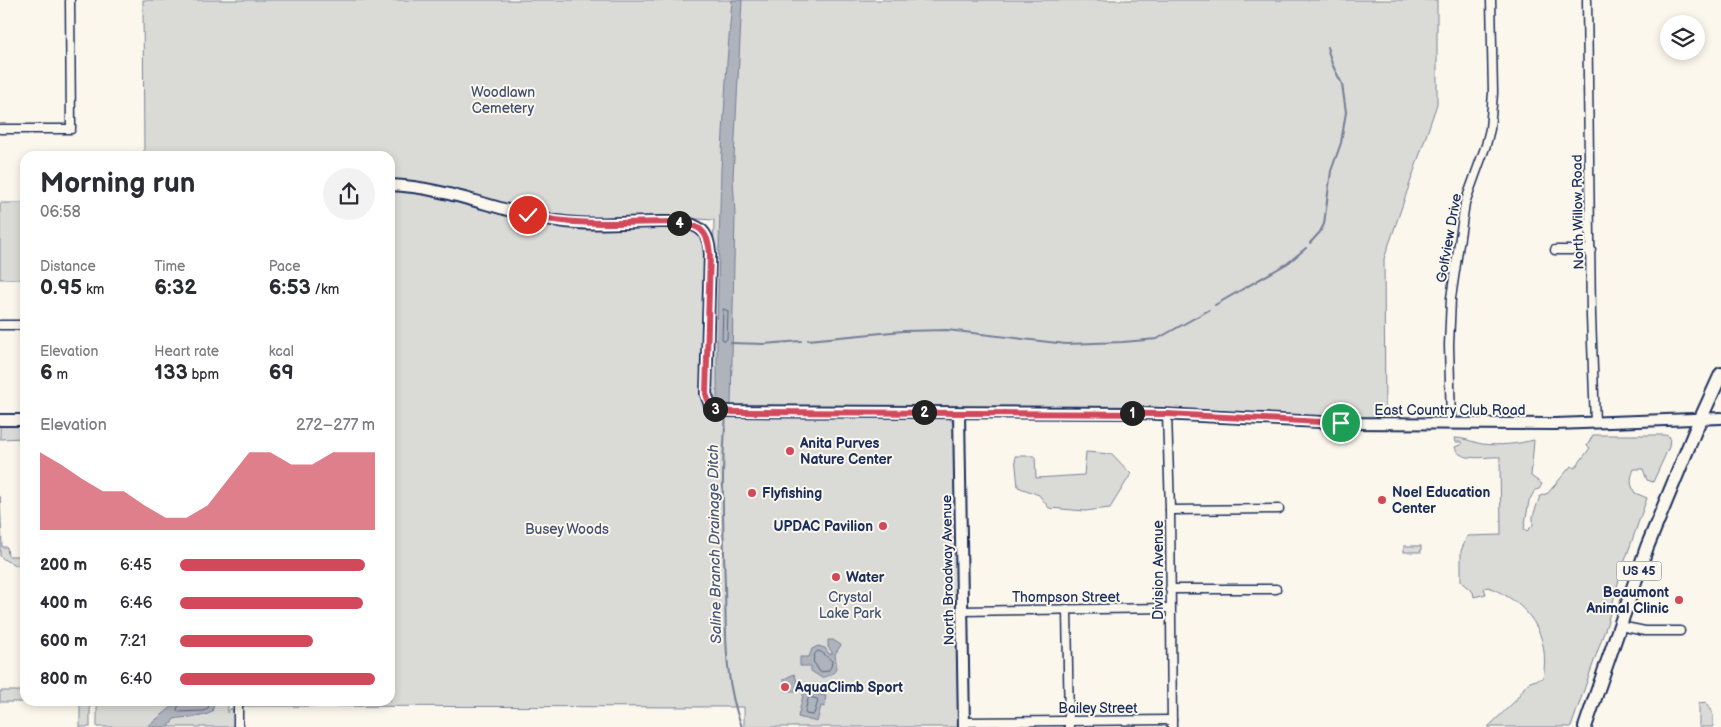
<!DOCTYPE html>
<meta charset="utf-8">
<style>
:root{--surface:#fff;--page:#f2f2f3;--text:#2b2b33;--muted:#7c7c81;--accent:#d1495b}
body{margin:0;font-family:"Balsamiq Sans",sans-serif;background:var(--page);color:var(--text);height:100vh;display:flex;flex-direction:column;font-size:19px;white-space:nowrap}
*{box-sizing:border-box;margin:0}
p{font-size:16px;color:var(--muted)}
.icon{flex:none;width:28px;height:28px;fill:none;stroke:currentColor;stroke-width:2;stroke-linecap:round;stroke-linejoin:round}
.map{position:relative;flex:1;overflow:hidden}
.sheet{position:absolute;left:20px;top:151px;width:375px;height:555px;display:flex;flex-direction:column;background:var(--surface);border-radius:15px;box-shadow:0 2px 8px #0003}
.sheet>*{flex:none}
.tools{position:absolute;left:1660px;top:15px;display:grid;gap:10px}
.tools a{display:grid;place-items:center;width:45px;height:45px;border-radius:50%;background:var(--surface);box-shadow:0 2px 8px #0003;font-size:25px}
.pin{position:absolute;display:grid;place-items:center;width:42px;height:42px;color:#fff;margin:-21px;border:2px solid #fff;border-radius:50%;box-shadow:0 1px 5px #0007}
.km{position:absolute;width:25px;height:25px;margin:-12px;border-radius:50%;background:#222;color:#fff;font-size:14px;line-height:25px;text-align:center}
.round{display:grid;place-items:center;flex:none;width:52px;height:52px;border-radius:26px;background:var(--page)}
.head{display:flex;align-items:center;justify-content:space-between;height:85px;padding:0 20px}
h1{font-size:28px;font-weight:700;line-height:38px}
.stats{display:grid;grid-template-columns:repeat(3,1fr);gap:8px;height:85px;padding:5px 20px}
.stats div{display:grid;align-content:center}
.stats b{font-size:21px;font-weight:700}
.stats small{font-size:14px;font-weight:400}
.stats p{font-size:14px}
.chart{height:140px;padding:10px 20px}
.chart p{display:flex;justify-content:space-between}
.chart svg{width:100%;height:90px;margin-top:5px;fill:var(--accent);opacity:.7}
ul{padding:0 20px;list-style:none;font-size:16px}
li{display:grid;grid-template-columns:80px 60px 1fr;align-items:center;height:38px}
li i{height:12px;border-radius:6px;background:var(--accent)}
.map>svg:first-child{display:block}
.green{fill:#dadad7;stroke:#7a849a}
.water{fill:#afb3bb;stroke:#747e96}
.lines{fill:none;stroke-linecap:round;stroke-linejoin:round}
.shore{stroke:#566483;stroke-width:1}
.stream{stroke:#747e96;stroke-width:2}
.minor-casing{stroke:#1b2f5e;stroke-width:11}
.tertiary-casing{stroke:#1b2f5e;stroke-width:14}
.primary-casing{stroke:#1b2f5e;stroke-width:16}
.minor{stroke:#fbf7ec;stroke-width:8}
.tertiary{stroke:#fbf7ec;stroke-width:10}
.primary{stroke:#fbf7ec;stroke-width:12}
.route-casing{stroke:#fff;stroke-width:10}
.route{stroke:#d1495b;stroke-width:6}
.poi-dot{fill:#d1495b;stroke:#fbf7ec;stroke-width:2}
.labels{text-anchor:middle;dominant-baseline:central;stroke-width:4;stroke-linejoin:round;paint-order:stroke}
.shield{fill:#fbf7ec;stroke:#5e6b89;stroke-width:1}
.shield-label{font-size:12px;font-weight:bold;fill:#1b2f5e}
.park-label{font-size:14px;fill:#415176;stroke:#fbf7ec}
.street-label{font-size:14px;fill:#1b2f5e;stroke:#fbf7ec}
.poi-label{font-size:14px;font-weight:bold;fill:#1b2f5e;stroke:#fbf7ec;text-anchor:start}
.water-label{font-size:15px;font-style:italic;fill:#47577a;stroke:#fbf7ec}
</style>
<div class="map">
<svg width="1721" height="727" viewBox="0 0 1721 727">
<rect width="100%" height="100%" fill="#fbf7ec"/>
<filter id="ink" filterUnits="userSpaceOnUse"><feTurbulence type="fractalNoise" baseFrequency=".02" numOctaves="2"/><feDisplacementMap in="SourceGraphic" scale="10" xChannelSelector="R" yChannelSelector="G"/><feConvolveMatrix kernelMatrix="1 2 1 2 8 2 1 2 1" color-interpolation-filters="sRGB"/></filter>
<g filter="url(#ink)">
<!-- green -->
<g class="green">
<polygon points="143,0 1437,0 1437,104 1384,259 1385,419 1300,416 1202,410 1038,407 820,408 719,405 711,395 710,381 714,220 681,218 591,219 547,215 390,182 390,156 144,156"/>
<polygon points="390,185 549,220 676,222 706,234 706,387 713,408 943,416 950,419 954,424 958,727 744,727 744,707 238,706 238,701 390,701"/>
<rect x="0" y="203" width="25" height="76"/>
<polygon points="0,424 25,424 25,438 0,439"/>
<path d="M1593,435H1665L1670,437L1669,447L1653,482L1647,480L1643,469H1634C1630,479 1630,484 1635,493L1647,498L1621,572L1607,624L1571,727H1488L1515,701L1526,685L1530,682L1543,678C1551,634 1528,602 1488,587L1484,588L1486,594L1474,597L1473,592L1461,582V551L1467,536L1501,535L1500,457C1487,456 1459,463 1455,447L1462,444V442H1455L1454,438C1465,438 1472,442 1482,444C1500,446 1517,444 1534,440L1531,476L1542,484L1539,489L1535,490L1529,501L1524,529L1527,531L1533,525V516L1540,496L1548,493L1571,466L1575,468L1590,448L1587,446Z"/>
<polygon points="1086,452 1112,454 1131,474 1110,508 1085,511 1049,508 1039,495 1018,487 1015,456 1035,456 1036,478 1084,475"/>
<path d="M0,496L2,547H7L8,556H25V566C16,566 6,562 0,556Z"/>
<rect x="1404" y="546" width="17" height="6"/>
<polygon points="0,691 25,691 25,701 61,702 0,702"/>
<rect x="80" y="701" width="10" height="26"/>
<polygon points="97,701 229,701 227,713 231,708 235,715 235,727 97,727"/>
<polygon points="1706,702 1713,715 1713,727 1699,727 1699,703"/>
</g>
<!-- water -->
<g class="water">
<polygon points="732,0 742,0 733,177 735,215 731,405 719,405 717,403 717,328 721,169 727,62"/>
<path d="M828,640H833L841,645L835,654C837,670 838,673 822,678L811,671V666H800V657H809L812,649L818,646L825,648L829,654H832V652L828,647Z"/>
<polygon points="794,674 798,683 796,691 785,691 784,679"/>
<polygon points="804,691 826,696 824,707 821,706 817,722 798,717"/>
<path d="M176,701H215L212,712C200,719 186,716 174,719L169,727H147L173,706Z"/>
</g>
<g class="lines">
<!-- shore -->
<g class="shore">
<polygon points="724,309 728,311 727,339 725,341 722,339 723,311"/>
<path d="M818,651C823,652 828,658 832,661L831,667L828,671L820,672L813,661L815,654Z"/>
<polygon points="810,697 817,699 818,701 814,714 812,715 806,714 805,712 808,699"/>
<polyline points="180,701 177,710 179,712 204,711 208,708 210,701"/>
</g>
<!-- stream -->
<g class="stream">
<polyline points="1310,243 1320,232 1324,224 1331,171 1341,143 1346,112 1342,84 1332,64 1327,47"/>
<polyline points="1215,305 1288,263 1306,248"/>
<polyline points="808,340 903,331 947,330 1066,344 1123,342 1157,339 1209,310"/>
<polyline points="731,343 764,344 801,341"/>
<path d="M726,414C721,471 723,527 725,585C726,633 724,682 742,727"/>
</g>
<defs>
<g id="minor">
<polyline points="1587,0 1591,316 1595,423"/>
<polyline points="0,129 71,129 70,0"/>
<polyline points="1555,250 1591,250"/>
<polyline points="0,325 25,325"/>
<polyline points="1167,414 1170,510 1172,727"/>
<polyline points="1451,423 1449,345 1451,298 1465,203 1486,145 1490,129 1493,93 1491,0"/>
<polyline points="1170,510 1279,509"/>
<polyline points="1170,589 1276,589"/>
<polyline points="1067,609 1069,727"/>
<polyline points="962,611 1170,608"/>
<polyline points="1620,626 1645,631 1680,631"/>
<polyline points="238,701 238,727"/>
<polyline points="964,722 1172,720"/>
</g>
<g id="tertiary">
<path d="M390,185C454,187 513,219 577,223C605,225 633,222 661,222C672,222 685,221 695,226C707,231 709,242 710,254L706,394L710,405L720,411L1140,413L1341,423L1555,424L1721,418"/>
<polyline points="959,413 964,727"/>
<polyline points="0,420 25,420"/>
</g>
<polyline id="primary" points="1585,727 1647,547 1695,431 1721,374"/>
</defs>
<!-- minor casing -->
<use href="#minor" class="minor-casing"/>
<!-- tertiary casing -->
<use href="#tertiary" class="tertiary-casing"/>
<!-- primary casing -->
<use href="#primary" class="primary-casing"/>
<!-- minor -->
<use href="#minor" class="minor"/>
<!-- tertiary -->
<use href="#tertiary" class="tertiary"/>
<!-- primary -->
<use href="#primary" class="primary"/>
</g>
</g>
<g class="lines" filter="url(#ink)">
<defs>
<path id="route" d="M528,215C577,227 626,222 676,222C699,225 708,229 710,254L706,394C711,417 737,411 755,412L1167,414L1341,423"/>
</defs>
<!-- route casing -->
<use href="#route" class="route-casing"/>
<!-- route -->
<use href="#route" class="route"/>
</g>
<!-- markers -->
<g class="poi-dot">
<circle cx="790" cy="451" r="5"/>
<circle cx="752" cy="493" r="5"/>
<circle cx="1382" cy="500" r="5"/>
<circle cx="883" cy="526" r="5"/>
<circle cx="836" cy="577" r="5"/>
<circle cx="1679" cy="600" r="5"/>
<circle cx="785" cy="687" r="5"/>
</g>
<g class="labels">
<!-- shield labels -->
<rect class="shield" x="1616.5" y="561.5" width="45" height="19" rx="4"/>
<g class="shield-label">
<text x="1639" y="571">US 45</text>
</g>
<!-- park labels -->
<g class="park-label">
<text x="503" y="92">Woodlawn<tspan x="503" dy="16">Cemetery</tspan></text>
<text x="567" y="529">Busey Woods</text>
<text x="850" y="597">Crystal<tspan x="850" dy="16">Lake Park</tspan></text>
</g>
<!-- street labels -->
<g class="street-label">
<text transform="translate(1578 212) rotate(-91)">North Willow Road</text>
<text transform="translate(1449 238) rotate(-80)">Golfview Drive</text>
<text x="1450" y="410">East Country Club Road</text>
<text transform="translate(948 570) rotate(-91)">North Broadway Avenue</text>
<text transform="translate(1158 570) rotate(-90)">Division Avenue</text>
<text x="1066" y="597">Thompson Street</text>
<text x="1098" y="708">Bailey Street</text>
</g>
<!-- poi labels -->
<g class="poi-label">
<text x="800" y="443">Anita Purves<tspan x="800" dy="16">Nature Center</tspan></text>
<text x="1392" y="492">Noel Education<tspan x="1392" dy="16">Center</tspan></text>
<text x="762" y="493">Flyfishing</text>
<text x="873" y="526" text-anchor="end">UPDAC Pavilion</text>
<text x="846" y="577">Water</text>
<text x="1669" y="592" text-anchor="end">Beaumont<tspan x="1669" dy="16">Animal Clinic</tspan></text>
<text x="795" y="687">AquaClimb Sport</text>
</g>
<!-- water labels -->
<g class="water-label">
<text transform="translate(715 544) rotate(-91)">Saline Branch Drainage Ditch</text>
</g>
</g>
</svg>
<div class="tools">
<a><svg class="icon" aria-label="layers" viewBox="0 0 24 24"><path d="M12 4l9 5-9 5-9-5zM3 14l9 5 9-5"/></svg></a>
</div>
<div class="pin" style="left:1341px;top:423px;background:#1e9e55"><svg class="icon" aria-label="arrive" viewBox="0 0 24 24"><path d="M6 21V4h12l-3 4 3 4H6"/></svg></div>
<div class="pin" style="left:528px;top:215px;background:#d93025"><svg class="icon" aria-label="check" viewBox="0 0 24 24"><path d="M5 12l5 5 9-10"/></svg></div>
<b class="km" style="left:1132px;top:413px">1</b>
<b class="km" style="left:924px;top:412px">2</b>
<b class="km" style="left:715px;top:409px">3</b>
<b class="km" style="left:679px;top:223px">4</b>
<section class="sheet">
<div class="head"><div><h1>Morning run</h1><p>06:58</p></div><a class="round"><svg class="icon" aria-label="share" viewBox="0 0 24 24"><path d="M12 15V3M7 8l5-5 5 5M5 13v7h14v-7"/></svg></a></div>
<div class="stats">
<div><p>Distance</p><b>0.95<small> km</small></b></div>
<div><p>Time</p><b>6:32</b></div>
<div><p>Pace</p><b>6:53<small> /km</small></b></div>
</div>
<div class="stats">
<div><p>Elevation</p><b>6<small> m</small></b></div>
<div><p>Heart rate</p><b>133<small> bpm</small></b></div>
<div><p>kcal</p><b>69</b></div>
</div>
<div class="chart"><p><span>Elevation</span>272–277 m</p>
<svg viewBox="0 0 160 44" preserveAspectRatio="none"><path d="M0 44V6L10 12L20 19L30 25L40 25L50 32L60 38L70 38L80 32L90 19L100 6L110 6L120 12L130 12L140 6L150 6L160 6V44z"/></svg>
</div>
<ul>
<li><b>200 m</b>6:45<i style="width:95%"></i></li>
<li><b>400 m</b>6:46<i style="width:94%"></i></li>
<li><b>600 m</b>7:21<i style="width:68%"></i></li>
<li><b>800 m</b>6:40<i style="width:100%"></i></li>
</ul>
</section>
</div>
